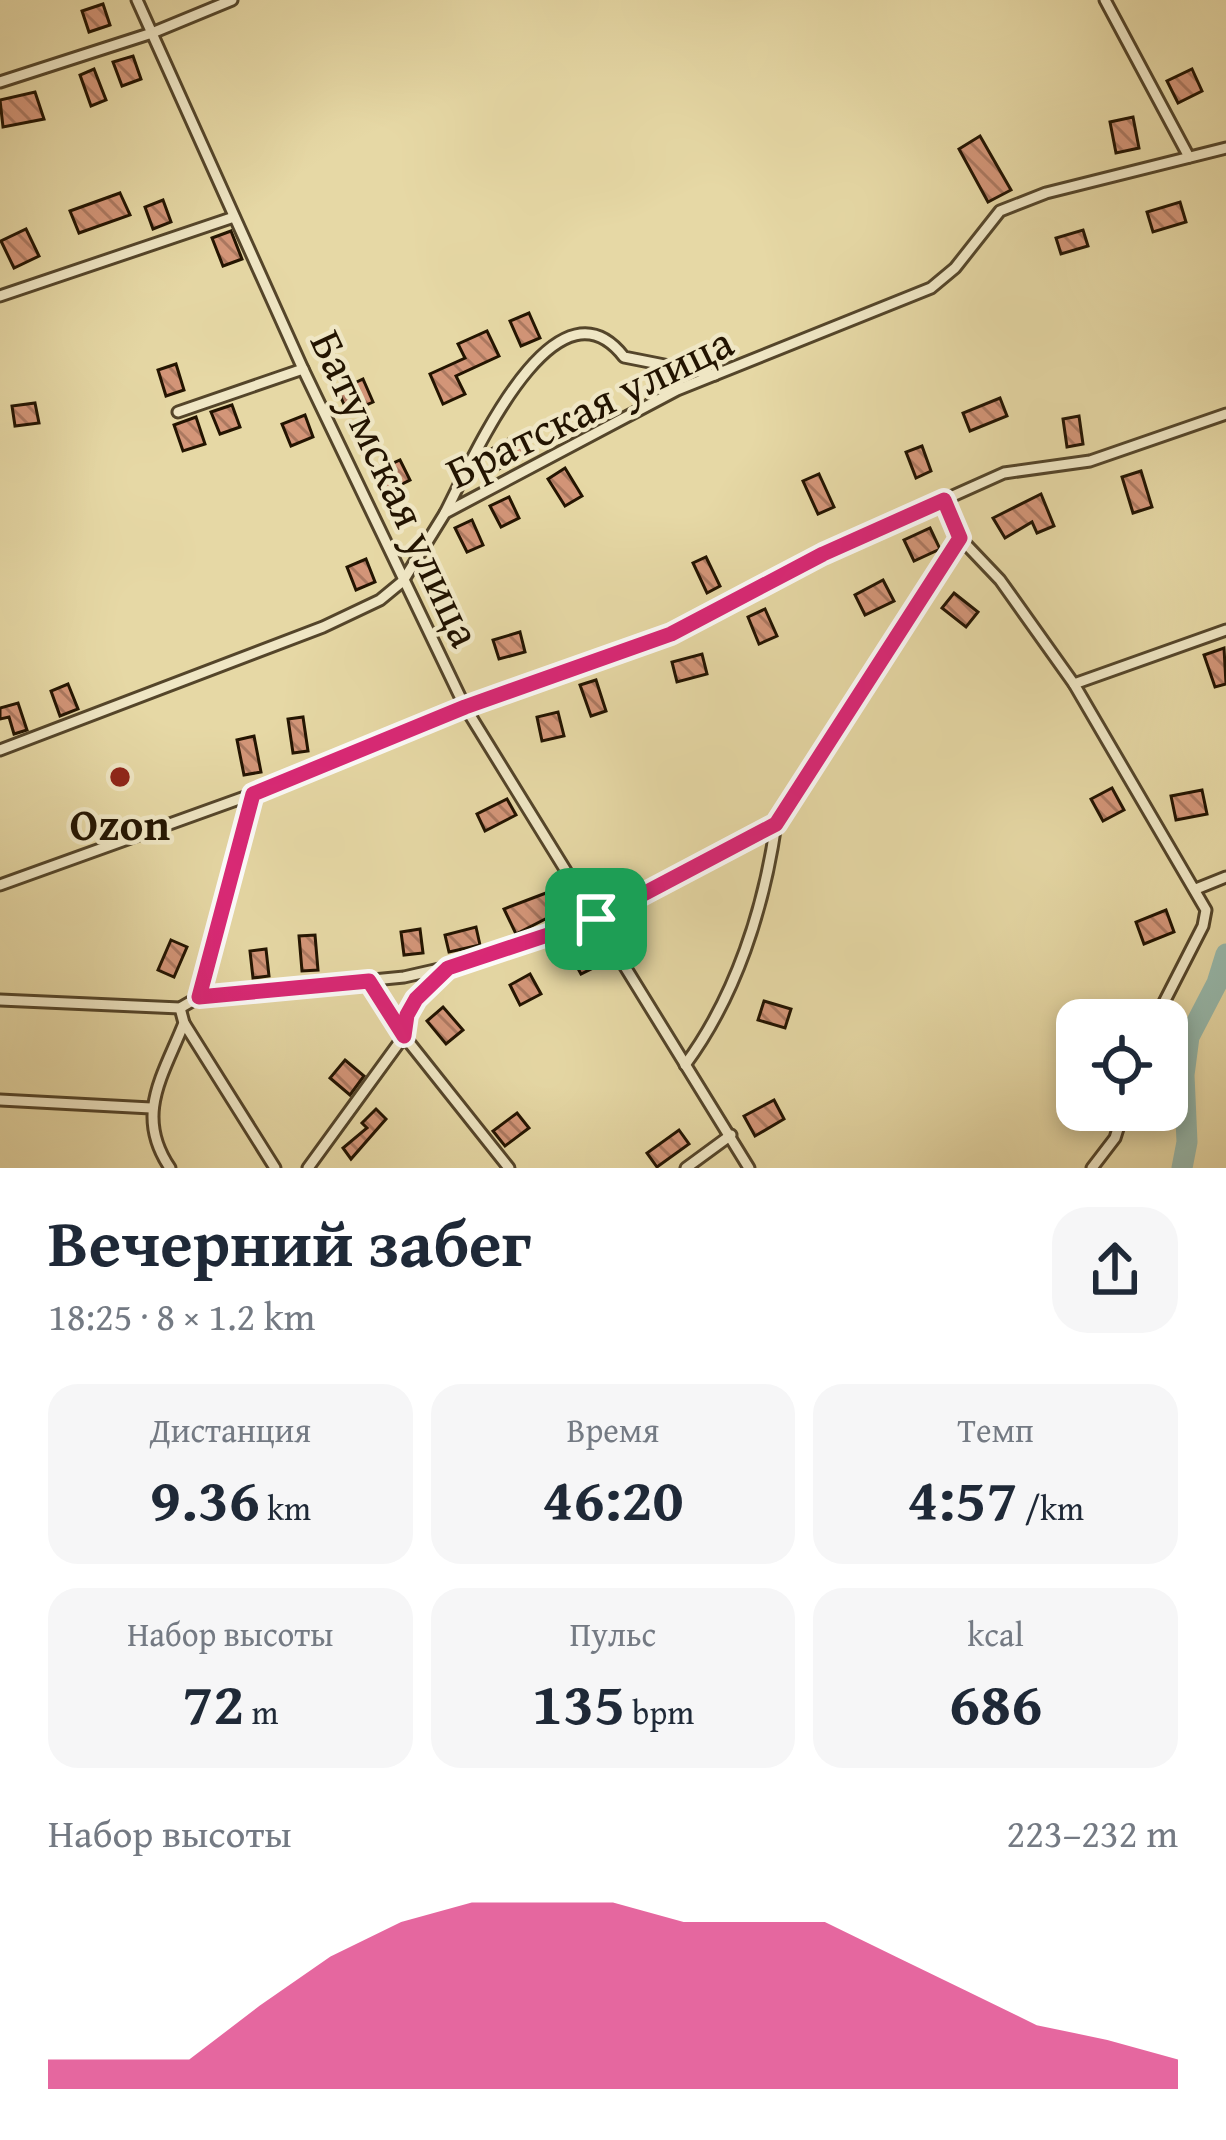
<!DOCTYPE html>
<html lang="ru">
<meta charset="utf-8">
<style>
:root{--surface:#fff;--page:#f6f6f7;--text:#1f2937;--muted:#747a83;--accent:#db2777}
body{margin:0;font-family:"Gentium Book Plus",serif;background:var(--page);color:var(--text);height:100vh;display:flex;flex-direction:column;font-size:45px;white-space:nowrap}
*{box-sizing:border-box;margin:0}
p{font-size:39px;color:var(--muted)}
.icon{flex:none;width:66px;height:66px;fill:none;stroke:currentColor;stroke-width:2;stroke-linecap:round;stroke-linejoin:round}
.map{position:relative;height:1168px;overflow:hidden}
.drawer{display:flex;flex-direction:column;background:var(--surface);flex:1}
.drawer>*{flex:none}
.controls{position:absolute;left:1056px;top:999px;display:grid;gap:24px}
.controls a{display:grid;place-items:center;width:132px;height:132px;border-radius:24px;background:var(--surface);box-shadow:0 6px 18px #0003;font-size:60px}
.pin{position:absolute;display:grid;place-items:center;width:102px;height:102px;color:#fff;margin:-51px;border-radius:24px;box-shadow:0 6px 18px #0006}
.round{display:grid;place-items:center;flex:none;width:126px;height:126px;border-radius:36px;background:var(--page)}
.head{display:flex;align-items:center;justify-content:space-between;height:204px;padding:0 48px}
h1{font-size:66px;font-weight:800;line-height:90px}
.metrics{display:grid;grid-template-columns:repeat(3,1fr);gap:18px;height:204px;padding:12px 48px}
.metrics div{display:grid;align-content:center;border-radius:30px;background:var(--page);text-align:center}
.metrics b{font-size:60px;font-weight:800}
.metrics small{font-size:33px;font-weight:400}
.metrics p{font-size:33px}
.chart{height:336px;padding:24px 48px}
.chart p{display:flex;justify-content:space-between}
.chart svg{width:100%;height:216px;margin-top:12px;fill:var(--accent);opacity:.7}
.map>svg:first-child{display:block}
.lines{fill:none;stroke-linecap:round;stroke-linejoin:round}
.river{stroke:#97b9ac;stroke-width:21}
.building{fill:url(#building-back-hatch);stroke:#231401;stroke-width:3}
.minor-casing{stroke:#54452a;stroke-width:15}
.minor{stroke:#efe6c4;stroke-width:9}
.route-casing{stroke:#fff;stroke-width:24}
.route{stroke:#db2777;stroke-width:15}
.poi-dot{fill:#8f2418;stroke:#efe6c4;stroke-width:4.5}
.labels{text-anchor:middle;dominant-baseline:central;stroke-width:9;stroke-linejoin:round;paint-order:stroke}
.street-label{font-size:45px;fill:#231401;stroke:#efe6c4}
.poi-label{font-size:45px;font-weight:bold;fill:#231401;stroke:#efe6c4}
</style>
<div class="map">
<svg width="1226" height="1168" viewBox="0 0 1226 1168">
<defs>
<pattern id="building-back-hatch" width="6" height="6" patternUnits="userSpaceOnUse" patternTransform="scale(3)"><rect width="6" height="6" fill="#d39578"/><path d="M-1 5l2 2M0 0l6 6M5-1l2 2" fill="none" stroke="#ab7860"/></pattern>
</defs>
<rect width="100%" height="100%" fill="#e6d8a5"/>
<filter id="stains"><feTurbulence type="fractalNoise" baseFrequency=".00167" numOctaves="4"/><feColorMatrix values="0 0 0 0 .2 0 0 0 0 .09 0 0 0 0 .02 0 0 0 .5 -.17"/></filter>
<radialGradient id="worn" r=".72"><stop offset=".6" stop-color="#630" stop-opacity="0"/><stop offset="1" stop-color="#630" stop-opacity=".3"/></radialGradient>
<g class="lines">
<!-- river -->
<polyline class="river" points="1182,1168 1187,1142 1184,1075 1189,1037 1217,983 1226,954"/>
</g>
<!-- building -->
<g class="building">
<polygon points="103,4 110,25 89,32 82,11"/>
<polygon points="133,56 141,79 122,86 113,62"/>
<polygon points="94,69 106,100 91,106 80,75"/>
<polygon points="1192,69 1202,91 1178,103 1167,81"/>
<polygon points="35,92 44,119 3,127 0,100"/>
<polygon points="1133,117 1139,148 1116,153 1110,122"/>
<polygon points="980,136 1011,190 988,202 959,149"/>
<polygon points="120,193 130,215 79,233 70,211"/>
<polygon points="163,200 171,222 153,229 145,207"/>
<polygon points="1180,202 1186,222 1153,232 1147,212"/>
<polygon points="26,229 39,256 14,268 1,241"/>
<polygon points="1083,230 1088,246 1061,254 1056,238"/>
<polygon points="231,231 242,259 223,266 212,238"/>
<polygon points="529,313 540,338 521,346 510,321"/>
<polygon points="487,331 499,356 456,376 465,394 443,404 430,374 465,358 458,344"/>
<polygon points="176,364 184,390 166,396 158,370"/>
<polygon points="363,379 373,402 348,413 338,391"/>
<polygon points="1000,398 1007,416 970,431 963,413"/>
<polygon points="35,403 39,423 15,426 12,406"/>
<polygon points="232,405 240,427 220,434 211,412"/>
<polygon points="305,415 313,437 291,446 282,424"/>
<polygon points="1079,416 1083,444 1067,447 1063,419"/>
<polygon points="196,417 205,444 183,451 174,425"/>
<polygon points="517,434 528,452 499,469 488,451"/>
<polygon points="922,446 931,471 916,478 906,452"/>
<polygon points="400,460 410,480 388,491 378,470"/>
<polygon points="565,468 582,496 565,506 548,479"/>
<polygon points="1141,471 1152,507 1133,513 1122,477"/>
<polygon points="819,474 834,507 818,514 803,481"/>
<polygon points="1041,494 1054,526 1037,533 1032,522 1005,538 993,518"/>
<polygon points="509,497 519,518 501,527 490,506"/>
<polygon points="472,520 483,545 467,552 455,528"/>
<polygon points="930,528 940,549 914,561 904,540"/>
<polygon points="706,557 720,586 707,593 693,563"/>
<polygon points="366,559 375,582 356,590 347,567"/>
<polygon points="883,580 894,601 865,615 855,595"/>
<polygon points="954,593 978,612 966,627 942,608"/>
<polygon points="765,609 777,636 759,644 748,617"/>
<polygon points="520,632 525,652 499,659 493,640"/>
<polygon points="1224,648 1226,684 1215,687 1204,655"/>
<polygon points="702,654 707,674 677,682 672,662"/>
<polygon points="596,680 606,711 591,716 580,685"/>
<polygon points="68,684 78,709 60,716 51,691"/>
<polygon points="18,703 27,730 14,734 9,717 0,719 0,708"/>
<polygon points="558,712 564,736 542,741 537,717"/>
<polygon points="303,717 308,751 293,753 288,719"/>
<polygon points="254,736 261,772 244,775 237,740"/>
<polygon points="1112,788 1124,810 1103,821 1091,799"/>
<polygon points="1202,790 1207,814 1176,820 1171,796"/>
<polygon points="507,799 516,815 485,831 477,814"/>
<polygon points="546,893 555,914 516,934 504,909"/>
<polygon points="1166,910 1174,932 1144,944 1136,922"/>
<polygon points="476,927 480,945 449,952 445,935"/>
<polygon points="420,929 423,953 404,955 401,932"/>
<polygon points="315,935 318,970 302,971 299,936"/>
<polygon points="579,936 595,967 581,974 564,943"/>
<polygon points="171,940 187,947 174,977 158,970"/>
<polygon points="266,949 269,976 253,978 250,951"/>
<polygon points="530,974 541,994 520,1005 510,985"/>
<polygon points="764,1001 791,1009 785,1028 758,1020"/>
<polygon points="443,1007 463,1030 446,1044 427,1021"/>
<polygon points="345,1060 364,1076 350,1095 330,1078"/>
<polygon points="774,1100 784,1119 755,1136 744,1116"/>
<polygon points="376,1109 386,1119 351,1159 343,1148 367,1128 362,1123"/>
<polygon points="517,1113 529,1128 505,1146 493,1131"/>
<polygon points="679,1130 689,1144 657,1167 647,1153"/>
</g>
<g class="lines">
<defs>
<g id="minor">
<polyline points="137,0 303,369 465,707 749,1168"/>
<polyline points="1105,0 1189,157"/>
<polyline points="0,82 152,33 232,0"/>
<polyline points="0,296 234,217"/>
<polyline points="178,412 303,369"/>
<path d="M445,513C470,465 554,267 624,357L715,375"/>
<polyline points="960,538 1000,580 1074,684 1206,910 1203,926 1155,1020"/>
<polyline points="1074,684 1226,630"/>
<polyline points="0,750 323,627 380,600 403,581 445,513 677,390 931,288 955,268 1000,211 1046,193 1226,148"/>
<polyline points="0,885 253,794 465,707 671,634 823,554 1004,473 1090,461 1226,414"/>
<polyline points="1196,889 1226,877"/>
<polyline points="369,981 404,1036 509,1168"/>
<polyline points="199,997 253,794"/>
<polyline points="0,1000 180,1008 199,997 404,977 448,967 596,919 776,824 960,538 944,500"/>
<polyline points="184,1023 275,1168"/>
<path d="M685,1065C736,996 764,908 776,824"/>
<polyline points="0,1100 151,1108"/>
<path d="M170,1168C134,1115 163,1076 184,1023L180,1008"/>
<path d="M308,1168L404,1036C408,1004 426,989 448,967"/>
<polyline points="686,1168 731,1135"/>
<polyline points="1092,1168 1115,1138 1124,1110"/>
</g>
</defs>
<!-- minor casing -->
<use href="#minor" class="minor-casing"/>
<!-- minor -->
<use href="#minor" class="minor"/>
</g>
<g class="lines">
<defs>
<polygon id="route" points="944,500 960,538 776,824 596,919 448,968 416,999 407,1015 404,1036 369,981 199,997 253,794 465,707 671,634 823,554"/>
</defs>
<!-- route casing -->
<use href="#route" class="route-casing"/>
<!-- route -->
<use href="#route" class="route"/>
</g>
<!-- markers -->
<circle class="poi-dot" cx="120" cy="777" r="12"/>
<g class="labels">
<!-- street labels -->
<g class="street-label">
<text transform="translate(589 406) rotate(-26)">Братская улица</text>
<text transform="translate(397 488) rotate(65)">Батумская улица</text>
</g>
<!-- poi labels -->
<g class="poi-label">
<text x="120" y="823">Ozon</text>
</g>
</g>
<rect width="100%" height="100%" filter="url(#stains)"/>
<rect width="100%" height="100%" fill="url(#worn)"/>
</svg>
<div class="controls">
<a><svg class="icon" aria-label="locate" viewBox="0 0 24 24"><circle cx="12" cy="12" r="6"/><path d="M12 2v4M12 18v4M2 12h4M18 12h4"/></svg></a>
</div>
<div class="pin" style="left:596px;top:919px;background:#1e9e55"><svg class="icon" aria-label="arrive" viewBox="0 0 24 24"><path d="M6 21V4h12l-3 4 3 4H6"/></svg></div>
</div>
<section class="drawer">
<div class="head"><div><h1>Вечерний забег</h1><p>18:25 · 8 × 1.2 km</p></div><a class="round"><svg class="icon" aria-label="share" viewBox="0 0 24 24"><path d="M12 15V3M7 8l5-5 5 5M5 13v7h14v-7"/></svg></a></div>
<div class="metrics">
<div><p>Дистанция</p><b>9.36<small> km</small></b></div>
<div><p>Время</p><b>46:20</b></div>
<div><p>Темп</p><b>4:57<small> /km</small></b></div>
</div>
<div class="metrics">
<div><p>Набор высоты</p><b>72<small> m</small></b></div>
<div><p>Пульс</p><b>135<small> bpm</small></b></div>
<div><p>kcal</p><b>686</b></div>
</div>
<div class="chart"><p><span>Набор высоты</span>223–232 m</p>
<svg viewBox="0 0 160 44" preserveAspectRatio="none"><path d="M0 44V38L10 38L20 38L30 27L40 17L50 10L60 6L70 6L80 6L90 10L100 10L110 10L120 17L130 24L140 31L150 34L160 38V44z"/></svg>
</div>
</section>
